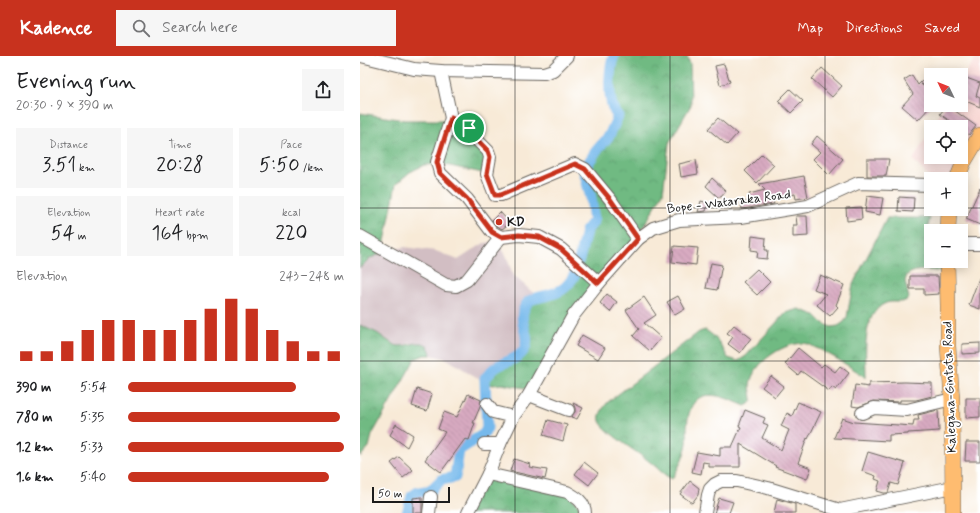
<!DOCTYPE html>
<meta charset="utf-8">
<style>
:root{--surface:#fff;--page:#f6f6f6;--text:#202124;--muted:#757577;--accent:#c8321e}
body{margin:0;font-family:Mynerve,sans-serif;background:var(--page);color:var(--text);height:100vh;display:flex;flex-direction:column;font-size:15px;white-space:nowrap}
*{box-sizing:border-box;margin:0}
p{font-size:13px;color:var(--muted)}
.icon{flex:none;width:22px;height:22px;fill:none;stroke:currentColor;stroke-width:2;stroke-linecap:round;stroke-linejoin:round}
.map{position:relative;flex:1;overflow:hidden}
.panel{display:flex;flex-direction:column;background:var(--surface);width:360px}
.panel>*{flex:none}
.needle{width:26px;rotate:313deg}
.fabs{position:absolute;left:564px;top:12px;display:grid;gap:8px}
.fabs a{display:grid;place-items:center;width:44px;height:44px;border-radius:0px;background:var(--surface);box-shadow:0 2px 10px #0003;font-size:20px}
.scale{position:absolute;left:12px;bottom:10px;width:78px;box-sizing:border-box;padding-left:4px;border:2px solid #1c1c1c;border-top:0;font-size:11px;line-height:14px;white-space:nowrap;color:#1c1c1c;-webkit-text-stroke:3px #fff;paint-order:stroke}
.pin{position:absolute;display:grid;place-items:center;width:34px;height:34px;color:#fff;margin:-17px;border:2px solid #fff;border-radius:50%;box-shadow:0 1px 4px #0007}
.round{display:grid;place-items:center;flex:none;width:42px;height:42px;border-radius:0px;background:var(--page)}
.headline{display:flex;align-items:center;justify-content:space-between;height:68px;padding:0 16px}
h1{font-size:22px;font-weight:600;line-height:30px}
.figures{display:grid;grid-template-columns:repeat(3,1fr);gap:6px;height:68px;padding:4px 16px}
.figures div{display:grid;align-content:center;border-radius:0px;background:var(--page);text-align:center}
.figures b{font-size:20px;font-weight:600}
.figures small{font-size:11px;font-weight:400}
.figures p{font-size:11px}
.chart{height:112px;padding:8px 16px}
.chart p{display:flex;justify-content:space-between}
.chart svg{width:100%;height:72px;margin-top:4px;stroke:var(--accent);stroke-width:6}
ul{padding:0 16px;list-style:none;font-size:13px}
li{display:grid;grid-template-columns:64px 48px 1fr;align-items:center;height:30px}
li i{height:10px;border-radius:5px;background:var(--accent)}
header{display:flex;align-items:center;gap:24px;box-sizing:border-box;height:56px;padding:0 20px;background:var(--accent);color:#fff}
header strong{font-size:19px}
nav{display:flex;gap:22px;margin-inline-start:auto;font-size:14px}
.search{width:280px;height:36px;background:var(--page);display:flex;align-items:center;gap:10px;box-sizing:border-box;padding:0 14px;border-radius:0px;color:var(--muted);font-size:15px}
main{display:flex;flex:1;min-height:0}
.map>svg:first-child{display:block}
.built{fill:#f7d0cc}
.industrial{fill:#d2bec3}
.forest{fill:url(#forest-crowns);stroke:#466b4f}
.lines{fill:none;stroke-linecap:round;stroke-linejoin:round}
.canal{stroke:#76b9ec;stroke-width:11}
.building{fill:url(#building-back-hatch)}
.minor-casing{stroke:#69645d;stroke-width:14}
.major-casing{stroke:#69645d;stroke-width:16}
.minor{stroke:#fff;stroke-width:12}
.major{stroke:#febc70;stroke-width:15}
.route-casing{stroke:#fff;stroke-width:8}
.route{stroke:#c8321e;stroke-width:5}
.grid{fill:none;stroke:#1c1c1c;stroke-width:1;stroke-opacity:0.55}
.poi-dot{fill:#c8321e;stroke:#fff;stroke-width:1.5}
.labels{text-anchor:middle;dominant-baseline:central;stroke-width:3.5;stroke-linejoin:round;paint-order:stroke}
.street-label{font-size:13px;fill:#1c1c1c;stroke:#fff}
.poi-label{font-size:13px;font-weight:bold;fill:#1c1c1c;stroke:#fff;text-anchor:start}
</style>
<header>
<strong>Kadence</strong>
<div class="search"><svg class="icon" aria-label="search" viewBox="0 0 24 24"><circle cx="10" cy="10" r="6"/><path d="M15 15l6 6"/></svg>Search here</div>
<nav><a>Map</a><a>Directions</a><a>Saved</a></nav>
</header>
<main>
<section class="panel">
<div class="headline"><div><h1>Evening run</h1><p>20:30 · 9 × 390 m</p></div><a class="round"><svg class="icon" aria-label="share" viewBox="0 0 24 24"><path d="M12 15V3M7 8l5-5 5 5M5 13v7h14v-7"/></svg></a></div>
<div class="figures">
<div><p>Distance</p><b>3.51<small> km</small></b></div>
<div><p>Time</p><b>20:28</b></div>
<div><p>Pace</p><b>5:50<small> /km</small></b></div>
</div>
<div class="figures">
<div><p>Elevation</p><b>54<small> m</small></b></div>
<div><p>Heart rate</p><b>164<small> bpm</small></b></div>
<div><p>kcal</p><b>220</b></div>
</div>
<div class="chart"><p><span>Elevation</span>243–248 m</p>
<svg viewBox="0 0 160 44" preserveAspectRatio="none"><path d="M5 44V38M15 44V38M25 44V32M35 44V25M45 44V19M55 44V19M65 44V25M75 44V25M85 44V19M95 44V12M105 44V6M115 44V12M125 44V25M135 44V32M145 44V38M155 44V38"/></svg>
</div>
<ul>
<li><b>390 m</b>5:54<i style="width:78%"></i></li>
<li><b>780 m</b>5:35<i style="width:98%"></i></li>
<li><b>1.2 km</b>5:33<i style="width:100%"></i></li>
<li><b>1.6 km</b>5:40<i style="width:93%"></i></li>
</ul>
</section>
<div class="map">
<svg width="620" height="457" viewBox="0 0 620 457">
<defs>
<pattern id="forest-crowns" width="20" height="18" patternUnits="userSpaceOnUse"><rect width="20" height="18" fill="#70ba82"/><path d="M2 6a3 3 0 1 1 6 0M12 15a3 3 0 1 1 6 0" fill="none" stroke="#609f70"/></pattern>
<pattern id="building-back-hatch" width="6" height="6" patternUnits="userSpaceOnUse"><rect width="6" height="6" fill="#d8aac1"/><path d="M-1 5l2 2M0 0l6 6M5-1l2 2" fill="none" stroke="#b992a5"/></pattern>
</defs>
<rect width="100%" height="100%" fill="#fff"/>
<filter id="ink" filterUnits="userSpaceOnUse"><feTurbulence type="fractalNoise" baseFrequency=".025" numOctaves="2"/><feDisplacementMap in="SourceGraphic" scale="8" xChannelSelector="R" yChannelSelector="G"/><feConvolveMatrix kernelMatrix="1 2 1 2 8 2 1 2 1" color-interpolation-filters="sRGB"/></filter>
<filter id="wash" filterUnits="userSpaceOnUse"><feTurbulence type="fractalNoise" baseFrequency=".012" numOctaves="4" result="noise"/><feDisplacementMap in="SourceGraphic" scale="16" xChannelSelector="R" yChannelSelector="G"/><feGaussianBlur stdDeviation="0.9" result="paint"/><feColorMatrix in="noise" values="0 0 0 0 0 0 0 0 0 0 0 0 0 0 0 0 0 1.4 0 .05"/><feComposite in="paint" operator="in"/></filter>
<g filter="url(#wash)">
<rect width="100%" height="100%" fill="#f8ead7"/>
<!-- built -->
<polygon class="built" points="617,0 620,0 620,79 597,123 571,123 553,104 571,73 571,101 601,101 601,71 572,71 585,49 601,49 601,24"/>
<!-- industrial -->
<polygon class="industrial" points="133,186 140,190 146,199 153,219 178,241 170,244 162,260 166,284 165,293 157,301 149,306 141,308 125,323 124,326 87,303 71,299 71,296 50,287 43,290 37,290 16,277 0,269 0,212 9,203 23,196 44,191 76,195 98,204 124,187"/>
<!-- forest -->
<g class="forest">
<path d="M254,0H327L330,8L331,49L309,87L303,137L277,182L241,220L171,333L141,328L133,329L124,326C128,305 159,309 165,292C170,279 159,266 164,253C172,235 200,243 211,227C217,218 215,205 217,194C220,184 227,173 234,165L231,142L223,114L236,95L249,80L258,60C256,58 254,55 253,52C248,39 249,12 254,0Z"/>
<polygon points="0,57 44,64 92,64 128,95 127,118 81,108 64,109 50,116 36,128 23,196 9,203 0,212"/>
<path d="M527,162H570C568,168 568,175 568,182L571,184V205H587V216C574,215 557,211 547,219L545,225L549,242C543,249 534,244 526,247C501,257 506,300 506,321C490,311 475,301 459,293C455,292 451,289 448,288C427,283 392,307 390,329C390,334 392,339 392,344L389,348L385,350C356,337 330,328 327,371C327,378 328,386 326,392C323,403 318,413 312,423C303,419 298,412 290,406C279,397 244,376 240,365C238,358 244,351 248,346L339,276L345,274C357,280 362,291 368,302L378,305L386,300L425,257L439,253L455,259L463,267L471,271L478,270L484,266L487,261L493,228Z"/>
<path d="M0,269C6,272 11,274 17,277C23,281 29,286 35,289C46,294 68,276 71,299H64L55,303L12,379L9,391L1,400H0Z"/>
<polygon points="128,418 207,436 225,457 108,457"/>
</g>
<g class="lines">
<!-- canal -->
<g class="canal">
<path d="M227,109L236,95L249,80L258,60C256,58 254,55 253,52C248,39 249,12 254,0"/>
<polyline points="219,204 226,175 234,165 231,142 224,115"/>
<path d="M47,457L52,440L58,436H69L81,424L95,421L99,394L124,378L127,372L125,323C128,319 131,315 135,312C144,305 160,304 165,292C172,277 153,263 169,245C172,243 177,242 180,241C199,237 207,234 216,216"/>
</g>
</g>
<g id="blocks">
<!-- building -->
<g class="building">
<polygon points="364,8 370,26 360,29 355,10"/>
<polygon points="462,12 482,30 472,41 452,23"/>
<polygon points="571,16 571,32 561,28 571,36 571,50 558,64 542,50 553,38 544,24 552,19 558,29"/>
<polygon points="601,20 620,27 616,40 620,42 620,51 601,43 604,35 601,34"/>
<polygon points="430,33 443,45 431,57 418,45"/>
<polygon points="587,49 616,70 609,79 601,73 601,71 598,71 580,58"/>
<polygon points="358,62 377,78 367,89 348,73"/>
<polygon points="457,80 483,103 469,119 453,103 460,96 451,88"/>
<polygon points="402,98 414,109 397,127 385,115"/>
<polygon points="507,103 529,103 526,120 507,120"/>
<polygon points="336,104 338,118 321,121 319,108"/>
<polygon points="444,120 448,141 436,143 435,138 412,143 414,148 382,153 381,147 390,145 389,138 405,134 399,128"/>
<polygon points="352,122 366,135 361,141 358,141 346,130"/>
<polygon points="620,132 620,169 606,163"/>
<polygon points="507,140 523,142 520,159 505,156"/>
<polygon points="539,141 554,142 553,156 538,155"/>
<polygon points="341,145 348,147 346,155 338,156"/>
<polygon points="501,151 502,163 487,165 486,152"/>
<polygon points="140,156 150,167 142,173 137,170 132,164"/>
<polygon points="436,160 447,160 448,180 433,181 433,169 437,169"/>
<polygon points="392,180 406,182 405,194 408,194 407,203 397,202 398,195 391,194"/>
<polygon points="314,190 338,192 336,209 312,206"/>
<polygon points="351,207 362,209 357,234 346,232"/>
<polygon points="397,213 410,226 397,239 383,226"/>
<polygon points="460,219 484,229 476,249 478,251 470,260 457,249 466,238 454,233"/>
<polygon points="550,220 578,220 579,238 564,239 564,233 550,233"/>
<polygon points="619,222 620,222 620,253 609,249"/>
<polygon points="247,238 257,246 250,256 240,247"/>
<polygon points="318,240 325,253 315,259 307,246"/>
<polygon points="284,241 296,259 284,267 301,282 290,295 273,280 279,273 266,254"/>
<polygon points="374,269 391,282 380,297 368,288 373,281 367,277"/>
<polygon points="222,279 245,292 238,303 216,290"/>
<polygon points="620,287 620,297 602,298 602,288"/>
<polygon points="438,292 461,311 464,308 475,316 480,310 489,317 476,334 472,331 469,335 441,315 438,319 425,308"/>
<polygon points="411,320 424,330 415,341 402,331"/>
<polygon points="545,326 572,327 572,340 556,344 540,344 540,346 514,345 498,351 492,350 495,329 509,331 509,327"/>
<polygon points="57,333 72,338 67,355 52,350"/>
<polygon points="108,338 121,344 120,351 113,367 115,367 109,384 105,383 81,416 65,404 85,376 78,373 84,356 97,361"/>
<polygon points="606,342 620,342 620,361 606,362"/>
<polygon points="438,346 461,356 448,383 447,382 438,407 451,412 447,423 415,411 416,410 380,388 380,411 349,411 349,407 343,406 341,418 332,416 337,396 360,400 360,391 372,391 381,371 379,370 385,354 405,362 403,367 408,369 402,382 421,394 429,374 421,370 427,357 432,360"/>
<polygon points="213,347 223,352 217,363 211,361 215,356 215,352"/>
<polygon points="578,354 579,375 548,377 548,378 529,379 529,385 474,382 482,362 494,366 553,370 554,364 559,364 558,359"/>
<polygon points="188,364 207,369 203,385 183,379"/>
<polygon points="36,368 53,379 47,391 30,379"/>
<polygon points="606,386 620,386 620,405 605,405"/>
<polygon points="508,396 545,407 538,429 531,427 528,437 524,437 517,435 520,425 515,423 516,420 502,415"/>
<polygon points="39,401 53,414 43,422 31,407"/>
<polygon points="154,403 170,408 169,411 187,414 185,423 150,415"/>
<polygon points="224,406 238,417 229,429 215,418"/>
<polygon points="330,425 339,432 338,439 332,447 320,438"/>
<polygon points="62,441 62,457 53,457 53,442"/>
<polygon points="359,442 373,446 369,457 354,457"/>
<polygon points="417,443 435,448 435,457 414,457"/>
</g>
</g>
</g>
<g filter="url(#ink)">
<use href="#blocks" fill-opacity="0" stroke="#69645d" stroke-width="1"/>
<g class="lines">
<defs>
<g id="minor">
<polyline points="1,0 54,13 81,15 184,17 193,14 207,0"/>
<polyline points="81,15 91,62 109,72 116,83 128,95 130,101 127,118 135,139 141,139 215,108 225,113 250,143 278,183"/>
<polyline points="91,62 77,106 80,117 107,143 132,176 141,181 159,179 179,181 201,193 239,227"/>
<polyline points="0,180 86,229 96,230 107,224 141,181"/>
<polyline points="601,188 620,188"/>
<polyline points="169,339 208,354"/>
<polyline points="127,348 133,356 153,361"/>
<polyline points="502,357 514,352 547,354 592,343"/>
<polyline points="124,388 140,388"/>
<path d="M128,418L207,436C216,441 225,446 225,457"/>
<polyline points="69,457 71,441"/>
<polyline points="108,457 128,418 140,388 153,361 169,339 213,260 239,227 278,183 293,172 319,164 381,161 448,150 498,127 571,129"/>
<polyline points="345,457 348,439 350,433 355,428 361,425 377,425 408,432 480,454 593,431"/>
</g>
<g id="major">
<polyline points="597,123 604,106 620,79"/>
<polyline points="588,175 589,153"/>
<polyline points="587,205 588,250 588,290 592,343 593,457"/>
</g>
</defs>
<!-- minor casing -->
<use href="#minor" class="minor-casing"/>
<!-- major casing -->
<use href="#major" class="major-casing"/>
<!-- minor -->
<use href="#minor" class="minor"/>
<!-- major -->
<use href="#major" class="major"/>
</g>
</g>
<g class="lines" filter="url(#ink)">
<defs>
<polygon id="route" points="91,62 109,72 116,83 128,95 130,101 127,118 135,139 141,139 215,108 225,113 250,143 278,183 238,227 201,193 179,181 159,179 141,181 132,176 107,143 80,117 77,106"/>
</defs>
<!-- route casing -->
<use href="#route" class="route-casing"/>
<!-- route -->
<use href="#route" class="route"/>
</g>
<!-- grid -->
<path class="grid" d="M155,0V457M310,0V457M465,0V457M0,152H571M601,152H620M0,305H620"/>
<!-- markers -->
<circle class="poi-dot" cx="139" cy="166" r="4"/>
<g class="labels">
<!-- street labels -->
<g class="street-label">
<text transform="translate(369 146) rotate(-7)">Bope - Wataraka Road</text>
<text transform="translate(590 331) rotate(-92)">Kalegana-Gintota Road</text>
</g>
<!-- poi labels -->
<g class="poi-label">
<text x="147" y="166">KD</text>
</g>
</g>
</svg>
<div class="fabs">
<a><svg class="needle" viewBox="-14 -14 28 28"><path d="M0-13l5 13h-10z" fill="#e53935"/><path d="M0 13l5-13h-10z" fill="#757577"/></svg></a>
<a><svg class="icon" aria-label="locate" viewBox="0 0 24 24"><circle cx="12" cy="12" r="6"/><path d="M12 2v4M12 18v4M2 12h4M18 12h4"/></svg></a>
<a>+</a>
<a>−</a>
</div>
<div class="scale">50 m</div>
<div class="pin" style="left:109px;top:72px;background:#1e9e55"><svg class="icon" aria-label="arrive" viewBox="0 0 24 24"><path d="M6 21V4h12l-3 4 3 4H6"/></svg></div>
</div>
</main>
